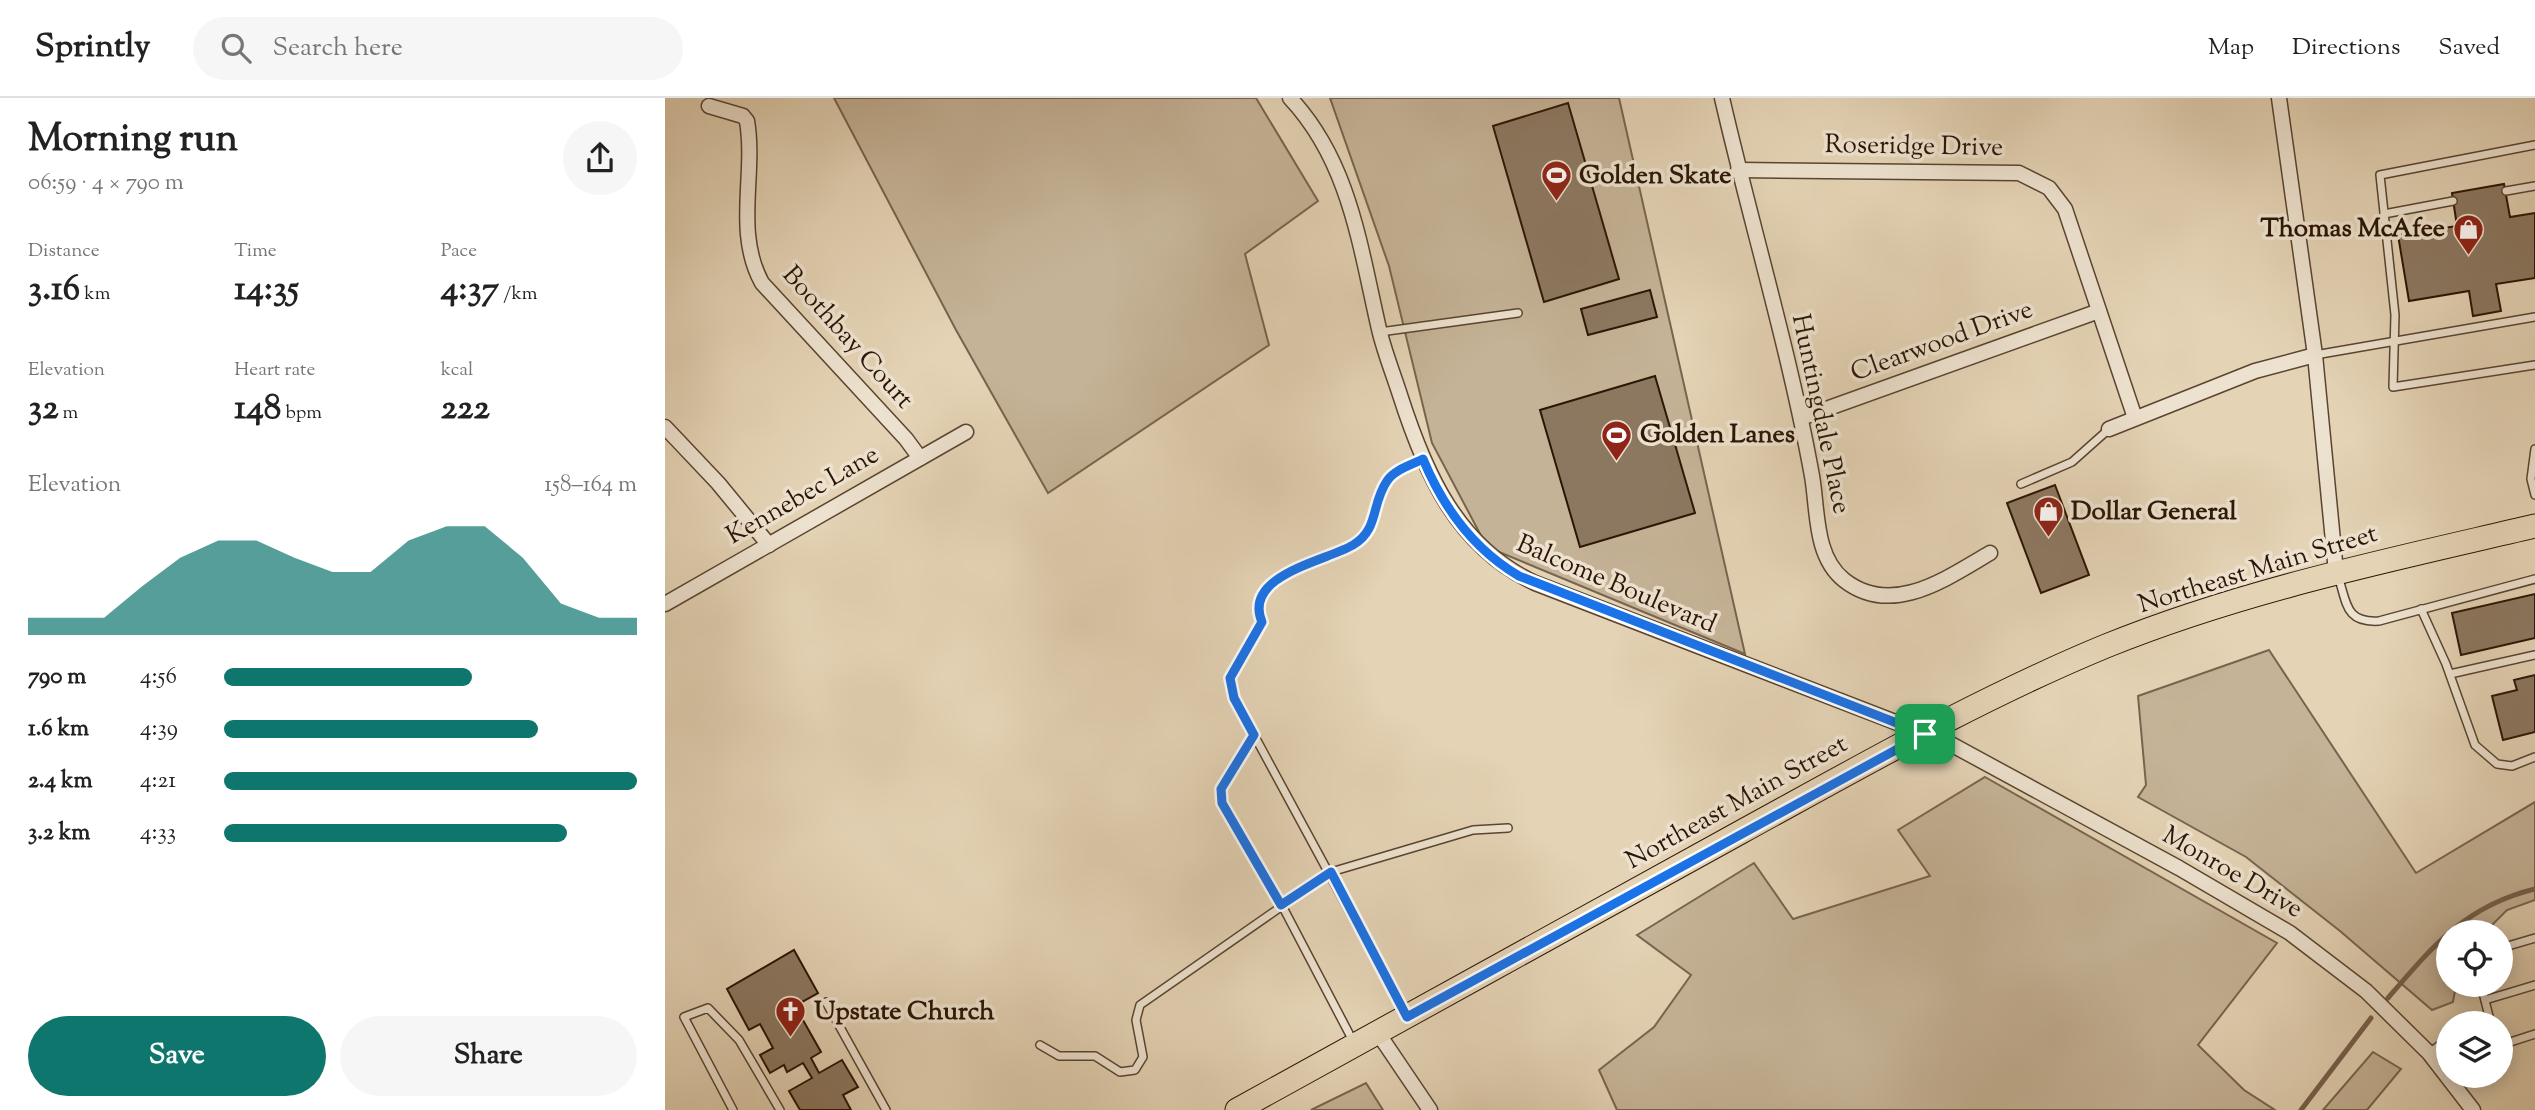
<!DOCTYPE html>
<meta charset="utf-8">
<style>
:root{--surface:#fff;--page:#f6f6f6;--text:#222;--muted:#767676;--line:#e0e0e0;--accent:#0f766e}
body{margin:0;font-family:"Sorts Mill Goudy",serif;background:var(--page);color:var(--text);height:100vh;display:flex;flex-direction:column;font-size:26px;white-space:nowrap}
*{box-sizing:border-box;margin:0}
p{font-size:23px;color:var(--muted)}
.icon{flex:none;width:38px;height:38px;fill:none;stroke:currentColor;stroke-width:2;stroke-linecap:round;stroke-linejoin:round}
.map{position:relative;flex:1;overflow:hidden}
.side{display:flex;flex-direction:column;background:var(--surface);width:665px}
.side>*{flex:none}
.controls{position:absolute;left:1771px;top:822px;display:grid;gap:14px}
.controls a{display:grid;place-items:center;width:77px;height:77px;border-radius:50%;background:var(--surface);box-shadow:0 4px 18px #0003;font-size:35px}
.pin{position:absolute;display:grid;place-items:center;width:60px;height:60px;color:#fff;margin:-30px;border-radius:14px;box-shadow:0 4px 10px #0006}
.round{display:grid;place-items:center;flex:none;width:74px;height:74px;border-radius:37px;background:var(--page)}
.overview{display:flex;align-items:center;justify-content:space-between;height:119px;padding:0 28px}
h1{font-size:38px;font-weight:700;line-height:52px}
.stats{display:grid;grid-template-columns:repeat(3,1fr);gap:10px;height:119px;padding:7px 28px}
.stats div{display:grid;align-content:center}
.stats b{font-size:35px;font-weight:700}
.stats small{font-size:19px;font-weight:400}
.stats p{font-size:19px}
.chart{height:196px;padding:14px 28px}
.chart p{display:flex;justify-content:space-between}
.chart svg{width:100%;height:126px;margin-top:7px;fill:var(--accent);opacity:.7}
.action{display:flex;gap:14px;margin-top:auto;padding:14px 28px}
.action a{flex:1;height:80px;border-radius:42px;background:var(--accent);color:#fff;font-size:28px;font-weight:700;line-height:80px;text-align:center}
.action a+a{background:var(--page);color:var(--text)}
ul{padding:0 28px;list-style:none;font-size:23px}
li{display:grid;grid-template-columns:112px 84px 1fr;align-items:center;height:52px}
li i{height:18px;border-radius:9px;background:var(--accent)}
header{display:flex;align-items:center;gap:42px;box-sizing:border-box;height:98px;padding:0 35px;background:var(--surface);border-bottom:2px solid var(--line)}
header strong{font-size:33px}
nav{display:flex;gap:38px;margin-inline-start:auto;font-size:24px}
.search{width:490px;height:63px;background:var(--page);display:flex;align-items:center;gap:18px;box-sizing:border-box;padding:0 24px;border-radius:38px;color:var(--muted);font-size:26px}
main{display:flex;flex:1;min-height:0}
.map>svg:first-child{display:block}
.green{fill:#c5b397;stroke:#78644e;stroke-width:2}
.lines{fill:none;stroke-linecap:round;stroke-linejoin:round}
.stream{stroke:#75604b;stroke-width:5}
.building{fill:#8c7861;stroke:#2c1505;stroke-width:2}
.lane-casing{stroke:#5a4431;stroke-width:10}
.street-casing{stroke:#5a4431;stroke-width:17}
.primary-casing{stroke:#2c1505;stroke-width:25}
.lane{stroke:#ede2cf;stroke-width:7}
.street{stroke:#ede2cf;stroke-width:14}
.primary{stroke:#e4d3b5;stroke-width:23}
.route-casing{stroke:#fff;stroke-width:14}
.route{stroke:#1a73e8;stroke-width:9}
.labels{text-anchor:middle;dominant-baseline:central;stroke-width:7;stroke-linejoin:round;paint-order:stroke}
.street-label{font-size:26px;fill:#2c1505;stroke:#ede2cf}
.poi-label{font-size:26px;font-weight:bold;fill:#2c1505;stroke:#ede2cf;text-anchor:start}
</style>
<header>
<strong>Sprintly</strong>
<div class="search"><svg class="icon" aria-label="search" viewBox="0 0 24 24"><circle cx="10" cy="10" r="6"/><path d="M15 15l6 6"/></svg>Search here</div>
<nav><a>Map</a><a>Directions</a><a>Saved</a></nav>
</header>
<main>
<section class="side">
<div class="overview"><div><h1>Morning run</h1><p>06:59 · 4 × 790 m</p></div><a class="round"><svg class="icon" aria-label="share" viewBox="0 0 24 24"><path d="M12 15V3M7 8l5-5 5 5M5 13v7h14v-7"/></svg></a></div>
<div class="stats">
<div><p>Distance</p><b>3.16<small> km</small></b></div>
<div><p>Time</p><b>14:35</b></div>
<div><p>Pace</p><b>4:37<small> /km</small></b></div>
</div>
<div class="stats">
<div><p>Elevation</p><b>32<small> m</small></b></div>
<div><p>Heart rate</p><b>148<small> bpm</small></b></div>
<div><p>kcal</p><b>222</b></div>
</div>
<div class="chart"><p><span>Elevation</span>158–164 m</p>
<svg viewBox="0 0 160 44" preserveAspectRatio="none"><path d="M0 44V38L10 38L20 38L30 27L40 17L50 11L60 11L70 17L80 22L90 22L100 11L110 6L120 6L130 17L140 33L150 38L160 38V44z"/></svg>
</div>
<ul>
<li><b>790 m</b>4:56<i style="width:60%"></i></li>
<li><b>1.6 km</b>4:39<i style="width:76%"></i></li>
<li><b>2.4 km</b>4:21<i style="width:100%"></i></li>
<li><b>3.2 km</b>4:33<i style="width:83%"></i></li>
</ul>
<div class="action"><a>Save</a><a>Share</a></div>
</section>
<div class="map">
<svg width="1870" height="1012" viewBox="0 0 1870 1012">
<rect width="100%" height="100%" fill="#e4d3b5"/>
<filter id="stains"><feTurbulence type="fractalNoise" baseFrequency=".00286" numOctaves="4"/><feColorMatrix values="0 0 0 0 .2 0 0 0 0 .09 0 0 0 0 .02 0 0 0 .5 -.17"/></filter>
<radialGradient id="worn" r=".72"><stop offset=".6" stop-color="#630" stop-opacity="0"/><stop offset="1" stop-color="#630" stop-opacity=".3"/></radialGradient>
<!-- green -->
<g class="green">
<polygon points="169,0 591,0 653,103 580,156 604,247 383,395 291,232"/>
<polygon points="665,0 954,0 1080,556 822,449 767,345 724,168"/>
<polygon points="1604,552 1751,775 1870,704 1870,802 1842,812 1819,835 1783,835 1783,887 1791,887 1788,904 1767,912 1675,833 1581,759 1473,699 1481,687 1473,598"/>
<polygon points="1320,679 1612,845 1533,947 1579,992 1610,1012 952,1012 934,972 989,929 1026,877 972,837 1089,765 1128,821 1265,778 1233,732"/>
<polygon points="1708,954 1736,971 1702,1012 1658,1012"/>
<polygon points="701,985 718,1012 646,1012"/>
</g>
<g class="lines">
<!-- stream -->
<g class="stream">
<path d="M1723,900C1767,849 1800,808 1870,791"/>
<polyline points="1636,1012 1706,920"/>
</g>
</g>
<!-- building -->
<g class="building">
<polygon points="903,5 954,181 879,204 828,28"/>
<polygon points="1839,86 1845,119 1870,115 1870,180 1831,186 1836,213 1808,218 1804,193 1744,203 1733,137 1792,128 1787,95"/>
<polygon points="985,192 992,219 923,237 916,211"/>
<polygon points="990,278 1030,415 915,449 875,312"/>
<polygon points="1390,387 1424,477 1376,495 1342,405"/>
<polygon points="1870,496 1870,540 1796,557 1787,515"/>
<polygon points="1870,577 1870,634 1838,642 1827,598 1852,592 1849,582"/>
<polygon points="129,852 153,895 130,908 156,954 146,960 154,975 177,962 193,989 178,997 186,1012 135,1012 124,993 147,980 138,965 122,974 119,967 105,975 95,957 108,950 95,926 84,932 62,891"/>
</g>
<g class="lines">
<defs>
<g id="lane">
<polyline points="1870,47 1715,77 1730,217 1728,289 1870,267"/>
<polyline points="1841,93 1870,88"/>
<polyline points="1719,116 1788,103"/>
<polyline points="715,234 853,215"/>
<polyline points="1650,257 1870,219"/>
<polyline points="1870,351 1866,381 1870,397"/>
<polyline points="1356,386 1407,364 1444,331"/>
<path d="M1673,478C1682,505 1680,525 1714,523L1870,481"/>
<polyline points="1756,511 1781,566 1810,647 1832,666 1847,668 1870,659"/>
<polyline points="1785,576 1870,557"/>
<polyline points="589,637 556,691 557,705 611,796 688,943"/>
<polyline points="1836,850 1870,840"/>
<polyline points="1816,887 1826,926"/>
<polyline points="1820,902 1870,887"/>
<polyline points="161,904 221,1012"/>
<path d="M739,914L569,600L565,580L597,524C576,473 672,463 698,441C709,432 715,396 722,381L758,361"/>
<polyline points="375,947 394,958 430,958 455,974 470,972 478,959 471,922 475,907 666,774 808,732 843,730"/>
<polyline points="1836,947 1870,936"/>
<polyline points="1764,955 1783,941"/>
<polyline points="68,1012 19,919 43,910 74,942 115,1012"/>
</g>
<g id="street">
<path d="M625,0C685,64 695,149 714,231C719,253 728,275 735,297C760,375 792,449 870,485L1282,644L1514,770L1625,835L1701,893L1764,955L1808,1012"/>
<path d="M1057,0C1086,126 1124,251 1147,378C1153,412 1149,458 1179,482C1227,520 1282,480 1325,455"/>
<polyline points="1614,0 1650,257 1671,474"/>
<path d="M44,8L78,18L82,23C91,77 69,134 97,185L241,341L255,360"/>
<polyline points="1073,72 1354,75 1384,90 1400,111 1470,320"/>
<polyline points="1136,320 1434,213"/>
<polyline points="0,329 53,385 104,447"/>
<polyline points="1444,331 1590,273 1650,257"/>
<polyline points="0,506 301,334"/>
<polyline points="713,935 765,1012"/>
</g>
<path id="primary" d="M572,1012C740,919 908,827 1076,734C1195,669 1315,600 1441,548C1579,492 1725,462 1870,428"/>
</defs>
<!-- lane casing -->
<use href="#lane" class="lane-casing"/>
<!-- street casing -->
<use href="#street" class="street-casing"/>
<!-- primary casing -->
<use href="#primary" class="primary-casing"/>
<!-- lane -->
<use href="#lane" class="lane"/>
<!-- street -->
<use href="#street" class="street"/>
<!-- primary -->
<use href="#primary" class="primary"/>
</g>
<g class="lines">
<defs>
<path id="route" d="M758,361C778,409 808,451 854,478L1260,636L742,919L666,774L616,807L557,705L556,691L589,637L569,600L565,580L597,524C577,477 661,463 688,447C714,432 706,406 722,383C729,372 746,367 758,361Z"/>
</defs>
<!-- route casing -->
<use href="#route" class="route-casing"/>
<!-- route -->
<use href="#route" class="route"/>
</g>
<!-- icons -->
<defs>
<symbol id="stadium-pin" viewBox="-11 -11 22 30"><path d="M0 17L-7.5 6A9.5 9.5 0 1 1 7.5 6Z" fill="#8f2418" stroke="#ede2cf"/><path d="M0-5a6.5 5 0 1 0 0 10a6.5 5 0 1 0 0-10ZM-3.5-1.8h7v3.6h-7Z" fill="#fff"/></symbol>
<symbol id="shop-pin" viewBox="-11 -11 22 30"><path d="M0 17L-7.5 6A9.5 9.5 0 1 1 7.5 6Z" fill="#8f2418" stroke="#ede2cf"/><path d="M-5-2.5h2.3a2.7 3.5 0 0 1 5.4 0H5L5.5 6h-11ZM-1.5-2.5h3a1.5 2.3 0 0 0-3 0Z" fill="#fff"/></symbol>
<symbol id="church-pin" viewBox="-11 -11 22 30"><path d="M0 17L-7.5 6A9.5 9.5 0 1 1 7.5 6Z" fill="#8f2418" stroke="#ede2cf"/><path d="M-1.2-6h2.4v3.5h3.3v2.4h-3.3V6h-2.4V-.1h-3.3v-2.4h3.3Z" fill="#fff"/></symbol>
</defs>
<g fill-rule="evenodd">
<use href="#stadium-pin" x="874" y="60" width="35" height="47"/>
<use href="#shop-pin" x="1786" y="114" width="35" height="47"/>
<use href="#stadium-pin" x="934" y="320" width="35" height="47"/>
<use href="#shop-pin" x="1366" y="396" width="35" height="47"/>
<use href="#church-pin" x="108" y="896" width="35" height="47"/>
</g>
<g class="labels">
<!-- street labels -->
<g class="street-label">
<text transform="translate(1249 49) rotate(1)">Roseridge Drive</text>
<text transform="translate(182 240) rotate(48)">Boothbay Court</text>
<text transform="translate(1277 244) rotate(-20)">Clearwood Drive</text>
<text transform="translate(1155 316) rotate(78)">Huntingdale Place</text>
<text transform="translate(138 398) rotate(-30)">Kennebec Lane</text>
<text transform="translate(1593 472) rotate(-17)">Northeast Main Street</text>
<text transform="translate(951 487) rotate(23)">Balcome Boulevard</text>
<text transform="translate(1072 705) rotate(-29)">Northeast Main Street</text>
<text transform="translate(1567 775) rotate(30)">Monroe Drive</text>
</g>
<!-- poi labels -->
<g class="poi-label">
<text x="914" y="78">Golden Skate</text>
<text x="1780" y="131" text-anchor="end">Thomas McAfee</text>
<text x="975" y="337">Golden Lanes</text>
<text x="1406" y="414">Dollar General</text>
<text x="149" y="914">Upstate Church</text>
</g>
</g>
<rect width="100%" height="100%" filter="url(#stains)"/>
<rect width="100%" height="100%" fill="url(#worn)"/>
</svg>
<div class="controls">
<a><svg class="icon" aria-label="locate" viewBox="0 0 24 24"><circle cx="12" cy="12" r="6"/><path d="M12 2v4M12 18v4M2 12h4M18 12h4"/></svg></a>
<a><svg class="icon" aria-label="layers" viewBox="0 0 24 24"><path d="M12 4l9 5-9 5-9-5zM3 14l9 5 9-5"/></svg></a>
</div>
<div class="pin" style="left:1260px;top:636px;background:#1e9e55"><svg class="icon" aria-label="arrive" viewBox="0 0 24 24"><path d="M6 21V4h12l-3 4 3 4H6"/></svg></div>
</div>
</main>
